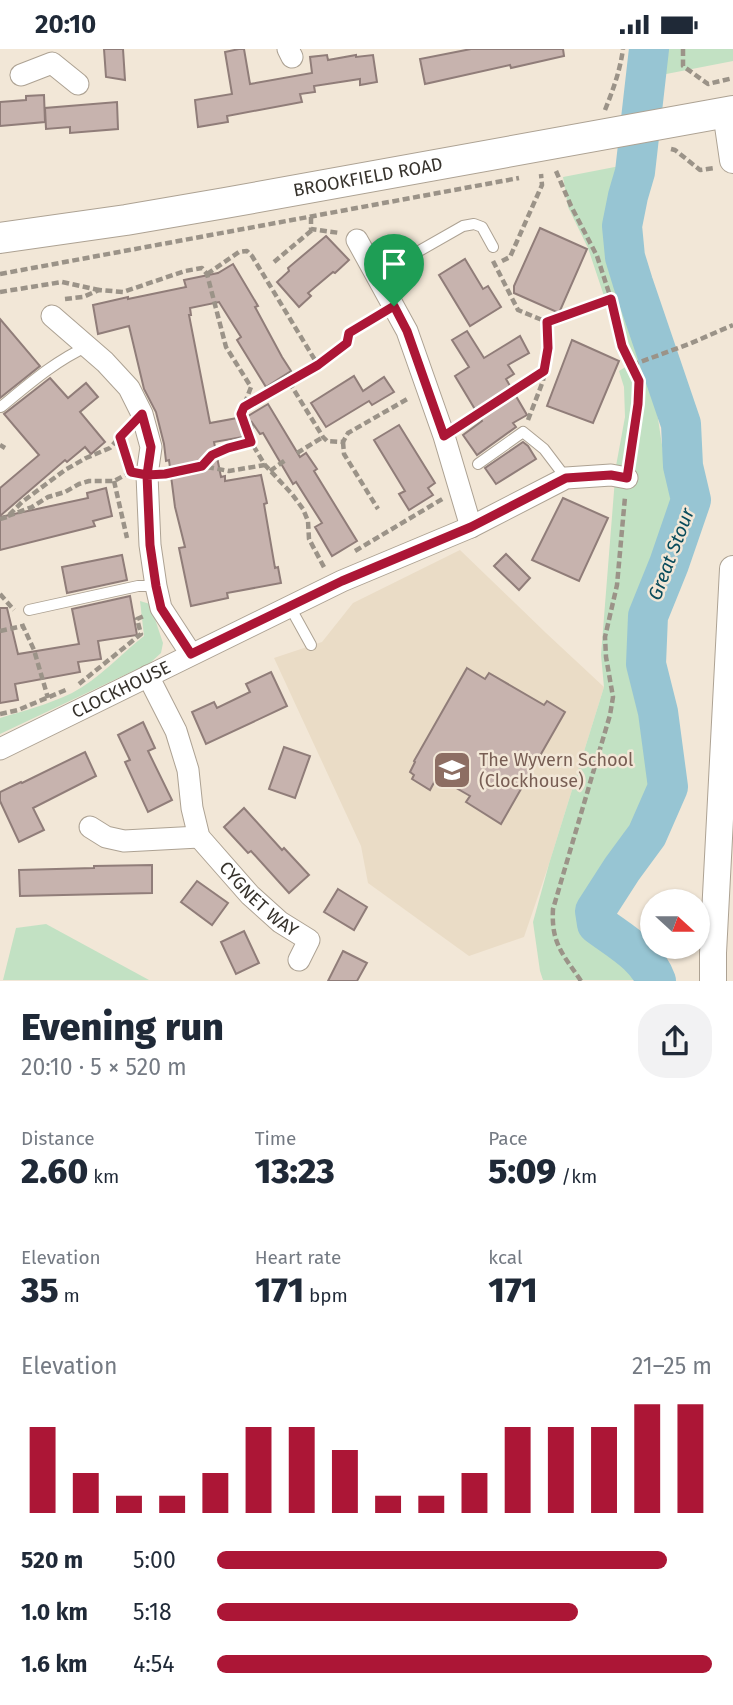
<!DOCTYPE html>
<meta charset="utf-8">
<style>
:root{--surface:#fff;--page:#f2f2f3;--text:#1f2937;--muted:#747a83;--accent:#ac1636}
body{margin:0;font-family:"Fira Sans",sans-serif;background:var(--page);color:var(--text);height:100vh;display:flex;flex-direction:column;font-size:26px;white-space:nowrap}
*{box-sizing:border-box;margin:0}
p{font-size:23px;color:var(--muted)}
.icon{flex:none;width:38px;height:38px;fill:none;stroke:currentColor;stroke-width:2;stroke-linecap:round;stroke-linejoin:round}
.map{position:relative;height:932px;overflow:hidden}
.side{display:flex;flex-direction:column;background:var(--surface);flex:1}
.side>*{flex:none}
.needle{width:46px;rotate:111deg}
.controls{position:absolute;left:640px;top:840px;display:grid;gap:14px}
.controls a{display:grid;place-items:center;width:70px;height:70px;border-radius:50%;background:var(--surface);box-shadow:0 2px 5px #0004;font-size:35px}
.pin{position:absolute;display:grid;place-items:center;width:60px;height:60px;color:#fff;margin:-72px -30px;border-radius:50% 50% 50% 0;rotate:-45deg;box-shadow:0 0 7px #0007}
.pin .icon{rotate:45deg}
.round{display:grid;place-items:center;flex:none;width:74px;height:74px;border-radius:28px;background:var(--page)}
.headline{display:flex;align-items:center;justify-content:space-between;height:119px;padding:0 21px}
h1{font-size:38px;font-weight:800;line-height:52px}
.stats{display:grid;grid-template-columns:repeat(3,1fr);gap:10px;height:119px;padding:7px 21px}
.stats div{display:grid;align-content:center}
.stats b{font-size:35px;font-weight:800}
.stats small{font-size:19px;font-weight:400}
.stats p{font-size:19px}
.chart{height:196px;padding:14px 21px}
.chart p{display:flex;justify-content:space-between}
.chart svg{width:100%;height:126px;margin-top:7px;stroke:var(--accent);stroke-width:6}
ul{padding:0 21px;list-style:none;font-size:23px}
li{display:grid;grid-template-columns:112px 84px 1fr;align-items:center;height:52px}
li i{height:18px;border-radius:9px;background:var(--accent)}
.status{display:flex;justify-content:space-between;align-items:center;height:49px;padding:0 35px;background:var(--surface);direction:ltr}
.status svg{height:19px;fill:currentColor}
.map>svg:first-child{display:block}
.built{fill:#eadcc6}
.green{fill:#c2e1c3}
.lines{fill:none;stroke-linecap:round;stroke-linejoin:round}
.river{stroke:#97c5d3;stroke-width:40}
.building{fill:#c7b3ae;stroke:#907d79;stroke-width:2}
.service-casing{stroke:#ada293;stroke-width:12}
.minor-casing{stroke:#ada293;stroke-width:23}
.tertiary-casing{stroke:#ada293;stroke-width:28}
.secondary-casing{stroke:#ada293;stroke-width:32}
.path{stroke:#9b9388;stroke-width:4.5;stroke-dasharray:7 3.5;stroke-linecap:butt}
.service{stroke:#fff;stroke-width:10}
.minor{stroke:#fff;stroke-width:21}
.tertiary{stroke:#fff;stroke-width:26}
.secondary{stroke:#fff;stroke-width:30}
.route-casing{stroke:#fff;stroke-width:14}
.route{stroke:#ac1636;stroke-width:9}
.labels{text-anchor:middle;dominant-baseline:central;stroke-width:5;stroke-linejoin:round;paint-order:stroke}
.street-label{font-size:18px;fill:#36322c;stroke:#f2e7d7}
.education-label{font-size:18px;fill:#785e54;stroke:#f2e7d7;text-anchor:start}
.water-label{font-size:19px;font-style:italic;fill:#084b5b;stroke:#f2e7d7}
</style>
<div class="status"><b>20:10</b><svg viewBox="0 0 49 12"><path d="M0 12V9h3v3zM5 12V6h3v6zM10 12V3h3v9zM15 12V0h3v12zM26 1h20v11H26zM47 4h2v5h-2z"/></svg></div>
<div class="map">
<svg width="733" height="932" viewBox="0 0 733 932">
<rect width="100%" height="100%" fill="#f2e7d7"/>
<!-- built -->
<polygon class="built" points="460,501 546,584 604,638 549,815 524,888 469,907 368,834 361,797 274,609 322,593 353,554"/>
<!-- green -->
<g class="green">
<polygon points="645,0 733,0 733,12 656,27"/>
<path d="M620,117C586,186 631,238 646,303C655,340 659,382 666,420C671,428 680,437 680,447C679,465 660,494 652,511C644,531 636,556 634,578C632,591 632,607 634,620C636,639 646,658 652,676C661,706 659,743 646,770C640,781 633,793 625,802C612,818 582,845 583,868C585,902 623,909 642,931H543L540,922L533,873L549,815L604,638L601,606L616,417L625,368L624,338L619,322L627,317L621,310L616,301L604,247L588,199L568,158L563,128Z"/>
<path d="M140,552L150,555L163,594L161,604L150,614L0,685V669C24,662 49,655 72,644C99,630 121,605 144,587Z"/>
<polygon points="46,875 149,931 3,931 16,879"/>
</g>
<g class="lines">
<!-- river -->
<path class="river" d="M649,0L635,123L628,147L622,177L625,208L633,234L681,375L683,417L691,451L669,515L648,567L646,615L658,663L668,738L647,786L622,820L595,862L597,875C618,891 647,906 656,932"/>
</g>
<!-- building -->
<g class="building">
<polygon points="104,0 123,0 125,31 106,28"/>
<polygon points="239,0 244,0 250,35 312,24 310,8 327,6 328,11 356,6 356,8 373,6 377,33 360,36 360,30 314,37 315,43 300,45 302,53 227,67 228,73 198,78 195,51 232,45 225,3"/>
<polygon points="471,0 563,0 564,7 511,19 510,16 425,35 420,10"/>
<polygon points="44,46 45,73 0,77 0,53 26,51 26,47"/>
<polygon points="117,53 118,80 70,84 70,78 46,80 45,59"/>
<polygon points="540,179 587,200 559,264 514,244 514,237"/>
<polygon points="326,187 349,211 335,224 333,223 308,244 311,247 299,258 277,233 289,222 288,219"/>
<polygon points="465,210 483,240 488,237 501,258 470,277 439,226"/>
<polygon points="233,215 258,257 255,258 282,308 291,322 266,338 237,291 241,288 219,253 190,259 191,266 189,266 210,374 248,367 268,355 300,408 306,404 317,420 314,422 357,492 332,507 315,478 322,474 296,433 293,435 263,384 260,385 251,372 254,386 214,393 221,428 225,427 225,432 261,426 267,454 264,455 275,519 278,518 281,534 227,544 228,549 191,557 179,499 185,498 175,458 169,411 166,412 164,395 156,363 144,340 129,277 98,285 93,256 128,248 128,250 186,238 184,231 218,224"/>
<polygon points="0,270 40,317 0,349"/>
<polygon points="467,282 484,309 520,287 529,304 508,316 514,325 506,330 527,366 513,374 516,378 477,406 463,386 482,372 455,327 469,318 452,291"/>
<polygon points="572,291 619,312 593,374 547,357"/>
<polygon points="354,327 363,342 384,328 394,343 372,356 369,352 326,378 311,354"/>
<polygon points="50,329 68,349 86,334 98,348 80,363 105,393 91,405 85,398 67,413 65,411 0,467 0,439 39,406 4,365"/>
<polygon points="399,376 435,434 428,439 433,446 409,461 399,445 405,442 374,391"/>
<polygon points="523,393 528,397 536,410 496,435 485,419"/>
<polygon points="106,439 112,467 93,472 95,477 0,501 0,468 88,449 87,444"/>
<polygon points="563,449 608,469 579,532 532,511"/>
<polygon points="506,505 530,529 519,541 494,517"/>
<polygon points="122,506 127,531 67,544 62,518"/>
<polygon points="130,547 137,586 98,592 101,610 78,613 80,623 15,635 18,651 0,654 0,559 7,559 18,605 79,595 72,560"/>
<polygon points="467,619 485,630 489,624 544,656 547,652 565,663 501,775 466,753 470,747 437,728 430,741 412,730 414,726 410,723 415,713 414,712"/>
<polygon points="271,623 287,657 206,695 192,663 214,653 217,659 250,643 246,635"/>
<polygon points="143,673 155,699 148,702 172,751 148,763 125,713 130,711 118,686"/>
<polygon points="284,698 310,707 295,749 269,740"/>
<polygon points="85,703 96,727 33,759 44,781 19,793 0,752 0,743 21,733 22,734"/>
<polygon points="244,759 282,801 284,799 309,826 289,844 251,802 248,804 224,778"/>
<polygon points="152,816 152,844 20,847 19,821 94,819 94,817"/>
<polygon points="197,832 228,854 212,876 181,853"/>
<polygon points="338,840 367,858 354,881 324,863"/>
<polygon points="244,882 259,914 236,925 221,893"/>
<polygon points="343,902 367,914 357,932 328,932"/>
</g>
<g class="lines">
<defs>
<g id="service">
<polyline points="377,226 463,177 474,175 482,178 493,198"/>
<polyline points="349,284 394,257"/>
<path d="M1,358C29,335 55,312 88,297"/>
<polyline points="478,415 523,383 544,400 566,429"/>
<polyline points="290,558 311,596"/>
<polyline points="29,561 138,537 156,537"/>
</g>
<g id="minor">
<polyline points="288,0 292,8"/>
<polyline points="21,26 52,14 78,35"/>
<polyline points="357,191 407,282 444,387 471,478"/>
<polyline points="52,267 105,313 129,339 142,365 151,398 147,426 150,496 156,537 161,559 191,605"/>
<path id="s1" d="M148,627L176,682L188,721L192,759L199,788L250,846L280,873L309,891L299,911"/>
<path id="s2" d="M0,700L342,532L471,478L566,429L611,426L627,429"/>
<polyline points="90,778 106,788 124,792 199,788"/>
</g>
<g id="tertiary">
<polyline points="726,63 733,111"/>
<polyline points="713,932 713,904 733,520"/>
</g>
<g id="secondary">
<path id="s3" d="M0,189L126,171L225,154L733,62"/>
</g>
</defs>
<!-- service casing -->
<use href="#service" class="service-casing"/>
<!-- minor casing -->
<use href="#minor" class="minor-casing"/>
<!-- tertiary casing -->
<use href="#tertiary" class="tertiary-casing"/>
<!-- secondary casing -->
<use href="#secondary" class="secondary-casing"/>
<!-- path -->
<g class="path">
<polyline points="683,0 683,17 708,35 733,29"/>
<path d="M605,61C613,41 620,22 623,0"/>
<polyline points="671,100 675,101 700,121 715,119"/>
<polyline points="556,122 571,157 597,207 611,250 619,287 626,307 632,316 639,332 638,355 629,411"/>
<polyline points="311,168 311,180 340,184"/>
<polyline points="493,212 518,261 547,273 611,250"/>
<polyline points="502,212 510,208 542,136 541,125"/>
<polyline points="274,213 312,181"/>
<polyline points="0,225 519,129"/>
<polyline points="207,225 239,203 247,202 252,207 318,316"/>
<polyline points="0,243 62,233 99,241"/>
<polyline points="65,250 83,248 99,241 123,243 185,222 202,219 207,225 226,298 251,338 241,364 244,377 251,393 265,416 292,445 303,460 308,472 309,490 325,520"/>
<polyline points="632,316 689,295 733,276"/>
<polyline points="289,333 323,388 327,392 343,393 348,384 409,349"/>
<polyline points="244,358 318,316 344,297"/>
<polyline points="528,371 543,332 548,299 547,273"/>
<polyline points="460,377 544,322"/>
<polyline points="120,389 127,411"/>
<polyline points="343,393 344,405 378,460"/>
<polyline points="0,396 5,399"/>
<polyline points="297,404 323,388"/>
<path d="M203,417C217,401 230,398 251,393"/>
<polyline points="270,422 287,410"/>
<polyline points="166,425 202,417 229,422 265,416"/>
<polyline points="114,432 127,489"/>
<polyline points="8,467 32,458 48,448 65,443 79,435 89,432 114,432 127,425"/>
<polyline points="0,470 7,468 22,453 65,421 86,409 110,399 126,381"/>
<polyline points="355,502 444,449"/>
<polyline points="0,545 14,561"/>
<polyline points="22,575 34,601 48,649"/>
<polyline points="0,582 23,577"/>
<polyline points="79,635 141,585 137,570 144,567"/>
<polyline points="0,665 18,661 68,640"/>
<path d="M581,932C563,905 551,895 553,860L610,666L613,648L606,608L605,588L617,536L625,448"/>
</g>
<!-- service -->
<use href="#service" class="service"/>
<!-- minor -->
<use href="#minor" class="minor"/>
<!-- tertiary -->
<use href="#tertiary" class="tertiary"/>
<!-- secondary -->
<use href="#secondary" class="secondary"/>
</g>
<g class="lines">
<defs>
<polyline id="route" points="394,257 349,284 347,294 318,316 244,358 241,365 251,393 228,399 212,406 202,417 165,425 147,426 151,398 142,365 120,388 131,423 147,426 150,496 156,537 161,559 191,605 342,532 471,478 566,429 611,426 627,429 638,355 639,332 622,297 611,250 547,273 548,299 544,322 444,387 407,282 394,257"/>
</defs>
<!-- route casing -->
<use href="#route" class="route-casing"/>
<!-- route -->
<use href="#route" class="route"/>
</g>
<!-- icons -->
<defs>
<symbol id="school-square" viewBox="-11 -11 22 22"><rect x="-9" y="-9" width="18" height="18" rx="4" fill="#8d6e63" stroke="#f2e7d7"/><path d="M0-5L7-2L0 1L-7-2ZM-4 1L0 2.5L4 1V4Q0 6-4 4Z" fill="#fff"/></symbol>
</defs>
<g fill-rule="evenodd">
<use href="#school-square" x="430" y="699" width="44" height="44"/>
</g>
<g class="labels">
<!-- street labels -->
<g class="street-label">
<text stroke="none"><textPath href="#s3" startOffset="373">BROOKFIELD ROAD</textPath></text>
<text stroke="none"><textPath href="#s2" startOffset="135">CLOCKHOUSE</textPath></text>
<text stroke="none"><textPath href="#s1" startOffset="257">CYGNET WAY</textPath></text>
</g>
<!-- education labels -->
<g class="education-label">
<text x="479" y="711">The Wyvern School<tspan x="479" dy="21">(Clockhouse)</tspan></text>
</g>
<!-- water labels -->
<g class="water-label">
<text transform="translate(671 505) rotate(-69)">Great Stour</text>
</g>
</g>
</svg>
<div class="controls">
<a><svg class="needle" viewBox="-14 -14 28 28"><path d="M0-13l5 13h-10z" fill="#e53935"/><path d="M0 13l5-13h-10z" fill="#747a83"/></svg></a>
</div>
<div class="pin" style="left:394px;top:257px;background:#1e9e55"><svg class="icon" aria-label="arrive" viewBox="0 0 24 24"><path d="M6 21V4h12l-3 4 3 4H6"/></svg></div>
</div>
<section class="side">
<div class="headline"><div><h1>Evening run</h1><p>20:10 · 5 × 520 m</p></div><a class="round"><svg class="icon" aria-label="share" viewBox="0 0 24 24"><path d="M12 15V3M7 8l5-5 5 5M5 13v7h14v-7"/></svg></a></div>
<div class="stats">
<div><p>Distance</p><b>2.60<small> km</small></b></div>
<div><p>Time</p><b>13:23</b></div>
<div><p>Pace</p><b>5:09<small> /km</small></b></div>
</div>
<div class="stats">
<div><p>Elevation</p><b>35<small> m</small></b></div>
<div><p>Heart rate</p><b>171<small> bpm</small></b></div>
<div><p>kcal</p><b>171</b></div>
</div>
<div class="chart"><p><span>Elevation</span>21–25 m</p>
<svg viewBox="0 0 160 44" preserveAspectRatio="none"><path d="M5 44V14M15 44V30M25 44V38M35 44V38M45 44V30M55 44V14M65 44V14M75 44V22M85 44V38M95 44V38M105 44V30M115 44V14M125 44V14M135 44V14M145 44V6M155 44V6"/></svg>
</div>
<ul>
<li><b>520 m</b>5:00<i style="width:91%"></i></li>
<li><b>1.0 km</b>5:18<i style="width:73%"></i></li>
<li><b>1.6 km</b>4:54<i style="width:100%"></i></li>
</ul>
</section>
